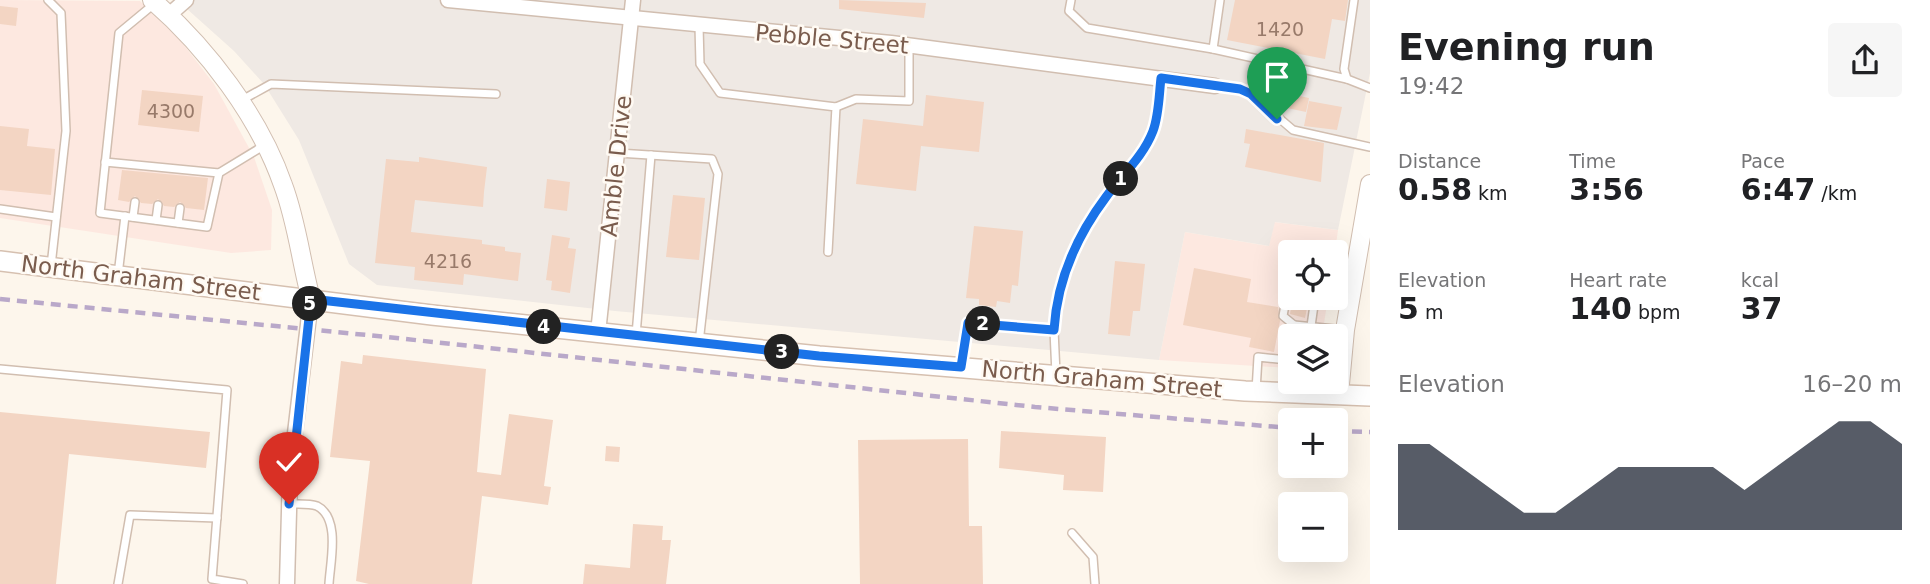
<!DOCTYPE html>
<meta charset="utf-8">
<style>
:root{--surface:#fff;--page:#f6f6f6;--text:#202124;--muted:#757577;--accent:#111827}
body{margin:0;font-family:"DejaVu Sans",sans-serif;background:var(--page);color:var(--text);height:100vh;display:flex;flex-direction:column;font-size:26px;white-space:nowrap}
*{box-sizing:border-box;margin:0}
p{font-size:23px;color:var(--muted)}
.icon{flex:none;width:38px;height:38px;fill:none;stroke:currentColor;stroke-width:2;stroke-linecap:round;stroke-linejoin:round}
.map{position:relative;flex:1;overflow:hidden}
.sheet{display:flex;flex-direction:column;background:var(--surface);width:560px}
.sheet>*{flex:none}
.fabs{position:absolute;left:1278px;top:240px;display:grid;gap:14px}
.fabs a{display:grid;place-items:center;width:70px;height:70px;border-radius:7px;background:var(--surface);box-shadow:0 7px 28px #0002;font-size:35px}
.pin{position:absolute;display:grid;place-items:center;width:60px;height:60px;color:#fff;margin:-72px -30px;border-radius:50% 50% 50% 0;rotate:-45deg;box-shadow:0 0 7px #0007}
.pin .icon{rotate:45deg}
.km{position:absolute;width:35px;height:35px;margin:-18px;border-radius:50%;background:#222;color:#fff;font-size:19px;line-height:35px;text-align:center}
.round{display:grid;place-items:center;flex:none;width:74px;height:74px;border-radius:7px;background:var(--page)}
.headline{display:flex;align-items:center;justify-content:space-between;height:119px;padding:0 28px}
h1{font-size:38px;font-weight:600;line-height:52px}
.stats{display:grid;grid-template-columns:repeat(3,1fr);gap:10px;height:119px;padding:7px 28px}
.stats div{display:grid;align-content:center}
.stats b{font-size:30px;font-weight:600}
.stats small{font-size:19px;font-weight:400}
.stats p{font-size:19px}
.chart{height:196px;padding:14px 28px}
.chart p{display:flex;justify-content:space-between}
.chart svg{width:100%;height:126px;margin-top:7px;fill:var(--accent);opacity:.7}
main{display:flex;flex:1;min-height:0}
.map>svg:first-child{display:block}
.commercial{fill:#fde8e0}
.industrial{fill:#efe9e4}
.building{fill:#f3d5c3}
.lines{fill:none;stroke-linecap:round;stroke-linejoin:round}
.service-casing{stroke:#d1beb0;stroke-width:10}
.minor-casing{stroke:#d1beb0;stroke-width:17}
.tertiary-casing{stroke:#d1beb0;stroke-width:20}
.secondary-casing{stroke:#d6c0b0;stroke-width:22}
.service{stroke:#fff;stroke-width:7}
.minor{stroke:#fff;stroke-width:14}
.tertiary{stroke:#fff;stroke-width:18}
.secondary{stroke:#fff;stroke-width:19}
.rail{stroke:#b9a8c9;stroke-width:4.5;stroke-dasharray:10 7;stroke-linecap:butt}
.route-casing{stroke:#fff;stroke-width:14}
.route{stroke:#1a73e8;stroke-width:9}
.labels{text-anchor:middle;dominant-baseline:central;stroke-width:5;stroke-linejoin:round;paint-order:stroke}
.number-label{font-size:19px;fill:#987a6a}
.street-label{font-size:23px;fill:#7a5c4d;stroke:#fffaf3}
</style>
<main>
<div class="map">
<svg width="1370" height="584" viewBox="0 0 1370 584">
<rect width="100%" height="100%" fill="#fdf6ec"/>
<!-- commercial -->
<g class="commercial">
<polygon points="0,0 140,1 180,40 214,84 254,157 272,210 271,250 231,253 0,218"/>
<polygon points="1274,222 1338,230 1335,252 1290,252 1290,298 1328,298 1322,336 1290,336 1290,368 1159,360 1185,232 1268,246"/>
</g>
<!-- industrial -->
<polygon class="industrial" points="177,0 1370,0 1370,73 1338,230 1275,222 1269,246 1185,232 1159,360 615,311 377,285 349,264 299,140 264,84 234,51"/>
<!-- building -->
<g class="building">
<polygon points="839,0 926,3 924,18 839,9"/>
<polygon points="1235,0 1348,0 1345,21 1332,19 1325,59 1227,40"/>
<polygon points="0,6 18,8 16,26 0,24"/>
<polygon points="142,90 203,96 199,132 138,125"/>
<polygon points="1290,94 1309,98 1306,112 1287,108"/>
<polygon points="926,95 984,102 979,152 921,146 916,191 856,184 863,119 923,126"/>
<polygon points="1309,101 1342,107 1337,130 1304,126"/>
<polygon points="0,126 29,129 27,146 55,149 51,195 0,190"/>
<polygon points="1246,129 1324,143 1321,182 1245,167 1250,144 1244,143"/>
<polygon points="419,157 487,167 484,192 483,207 415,200 411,232 482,240 482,244 505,247 505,251 521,253 518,281 464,274 463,285 414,280 415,267 375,263 386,159 419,162"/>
<polygon points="122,170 208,178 204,210 186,208 180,202 174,207 164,206 158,199 152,204 141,203 135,196 129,202 118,200"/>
<polygon points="547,179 570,182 567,211 544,208"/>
<polygon points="673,195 705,198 699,260 666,257"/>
<polygon points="974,226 1023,231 1018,286 1012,285 1010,303 997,301 996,307 979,305 979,299 966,298"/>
<polygon points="552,235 570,238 568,248 576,249 570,293 551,290 552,281 546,280"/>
<polygon points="1115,261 1145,264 1140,311 1133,311 1130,336 1108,334"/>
<polygon points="1194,268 1251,279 1247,302 1278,307 1280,321 1274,352 1249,347 1251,338 1183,325"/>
<polygon points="1293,298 1309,298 1305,318 1290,314"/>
<polygon points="363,355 486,369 477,472 501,475 509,414 553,420 544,486 551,487 548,505 482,496 472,584 369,584 356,581 370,461 330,457 341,361 362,364"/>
<polygon points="0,412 210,432 206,468 69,454 56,584 0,584"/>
<polygon points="1001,431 1106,437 1103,492 1063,490 1064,475 999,468"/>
<polygon points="968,439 969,526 982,526 983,584 860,584 858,440"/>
<polygon points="606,446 620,447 619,462 605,461"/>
<polygon points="633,524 663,526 662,540 671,540 666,584 583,584 585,564 630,568"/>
</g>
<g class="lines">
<defs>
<g id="service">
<polyline points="48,0 61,13 66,131 51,266"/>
<polyline points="1071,0 1069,11 1087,28 1213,49"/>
<polyline points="1220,0 1213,49 1347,79"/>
<polyline points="1354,0 1344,69 1347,79 1370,88"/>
<polyline points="154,4 119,33 100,213 207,227 219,173 265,145"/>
<polyline points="699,26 700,64 720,93 836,107 828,252"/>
<polyline points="1215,86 1240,89 1251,94 1293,130 1370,147"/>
<polyline points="242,100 271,84 496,94"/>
<polyline points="836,107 856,99 909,101 909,46"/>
<polyline points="618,153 712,159 718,174 699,343"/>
<polyline points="105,162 219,173"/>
<polyline points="0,209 56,217"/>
<polyline points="133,217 135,202"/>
<polyline points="156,220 158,205"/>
<polyline points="178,223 180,208"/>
<polyline points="1335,266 1354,269"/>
<polyline points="118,275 125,216"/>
<polyline points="1290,277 1283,316 1294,325 1292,336"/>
<polyline points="1294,325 1345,330"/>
<polyline points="1311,326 1315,298"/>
<path d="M1054,330C1057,280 1076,238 1106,198C1122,176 1142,158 1152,132C1158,117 1159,96 1161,79"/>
<polyline points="636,335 651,155"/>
<polyline points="961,366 968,323 1054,330 1056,374"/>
<polyline points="0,369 227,390 212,579 243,584"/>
<polyline points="1256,391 1258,357 1288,360 1290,349"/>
<path d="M289,504C297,504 309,503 317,506C341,518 330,563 329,584"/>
<polyline points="1072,533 1093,557 1095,584"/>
<polyline points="118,584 130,515 217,518"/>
</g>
<g id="minor">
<polyline points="448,0 891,43 1215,86"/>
<polyline points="169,15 186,0"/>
<polyline points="598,333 633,0"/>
<polyline points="287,584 290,475 311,299"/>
</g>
<g id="tertiary">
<path d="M152,0C207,48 259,116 283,185C297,222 301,262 311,299"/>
<polyline points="1339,395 1345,330 1370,184"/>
</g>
<polyline id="secondary" points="0,261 432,315 819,356 1245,391 1370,396"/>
</defs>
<!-- service casing -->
<use href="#service" class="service-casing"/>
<!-- minor casing -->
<use href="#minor" class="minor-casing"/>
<!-- tertiary casing -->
<use href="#tertiary" class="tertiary-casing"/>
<!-- secondary casing -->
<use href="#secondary" class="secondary-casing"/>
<!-- service -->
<use href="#service" class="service"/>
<!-- minor -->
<use href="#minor" class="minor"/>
<!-- tertiary -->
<use href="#tertiary" class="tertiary"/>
<!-- secondary -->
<use href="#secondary" class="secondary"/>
<!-- rail -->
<g class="rail">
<polyline points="0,299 387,337 1035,407 1290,428"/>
<polyline points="1335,431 1370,432"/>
</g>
</g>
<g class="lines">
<defs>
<path id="route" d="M289,504L311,299L819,356L961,367L968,323L1054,330C1057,280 1076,237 1106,197C1122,175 1143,157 1153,131C1159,115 1159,95 1161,78L1240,89L1251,94L1277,119"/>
</defs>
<!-- route casing -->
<use href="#route" class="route-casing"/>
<!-- route -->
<use href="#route" class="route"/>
</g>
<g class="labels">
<!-- number labels -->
<g class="number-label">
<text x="1280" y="29">1420</text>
<text x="171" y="111">4300</text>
<text x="448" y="261">4216</text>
</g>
<!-- street labels -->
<g class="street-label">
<text transform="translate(832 39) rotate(5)">Pebble Street</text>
<text transform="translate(616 166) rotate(-84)">Amble Drive</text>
<text transform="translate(141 278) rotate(7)">North Graham Street</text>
<text transform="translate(1102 379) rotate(5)">North Graham Street</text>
</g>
</g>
</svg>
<div class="fabs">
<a><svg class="icon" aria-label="locate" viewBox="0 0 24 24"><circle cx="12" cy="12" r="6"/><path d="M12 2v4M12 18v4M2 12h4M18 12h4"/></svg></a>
<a><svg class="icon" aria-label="layers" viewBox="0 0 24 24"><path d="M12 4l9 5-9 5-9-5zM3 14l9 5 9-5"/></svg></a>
<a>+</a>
<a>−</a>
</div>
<div class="pin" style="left:1277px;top:119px;background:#1e9e55"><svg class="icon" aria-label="arrive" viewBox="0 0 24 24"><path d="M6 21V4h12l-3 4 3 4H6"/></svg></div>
<div class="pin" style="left:289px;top:504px;background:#d93025"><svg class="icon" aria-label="check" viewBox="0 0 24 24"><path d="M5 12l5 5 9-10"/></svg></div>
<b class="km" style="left:1121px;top:179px">1</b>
<b class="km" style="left:983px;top:324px">2</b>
<b class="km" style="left:782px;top:352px">3</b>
<b class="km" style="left:544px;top:327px">4</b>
<b class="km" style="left:310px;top:304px">5</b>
</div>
<section class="sheet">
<div class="headline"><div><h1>Evening run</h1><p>19:42</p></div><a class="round"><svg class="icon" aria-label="share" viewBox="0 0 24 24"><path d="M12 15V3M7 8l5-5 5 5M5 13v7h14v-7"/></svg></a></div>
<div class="stats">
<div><p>Distance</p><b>0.58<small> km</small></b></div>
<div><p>Time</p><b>3:56</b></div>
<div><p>Pace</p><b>6:47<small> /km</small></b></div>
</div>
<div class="stats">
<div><p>Elevation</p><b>5<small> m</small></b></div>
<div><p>Heart rate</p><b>140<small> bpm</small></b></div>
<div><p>kcal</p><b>37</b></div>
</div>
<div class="chart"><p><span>Elevation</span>16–20 m</p>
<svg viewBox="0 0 160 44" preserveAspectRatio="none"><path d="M0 44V14L10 14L20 22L30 30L40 38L50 38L60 30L70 22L80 22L90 22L100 22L110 30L120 22L130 14L140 6L150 6L160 14V44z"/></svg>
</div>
</section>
</main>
